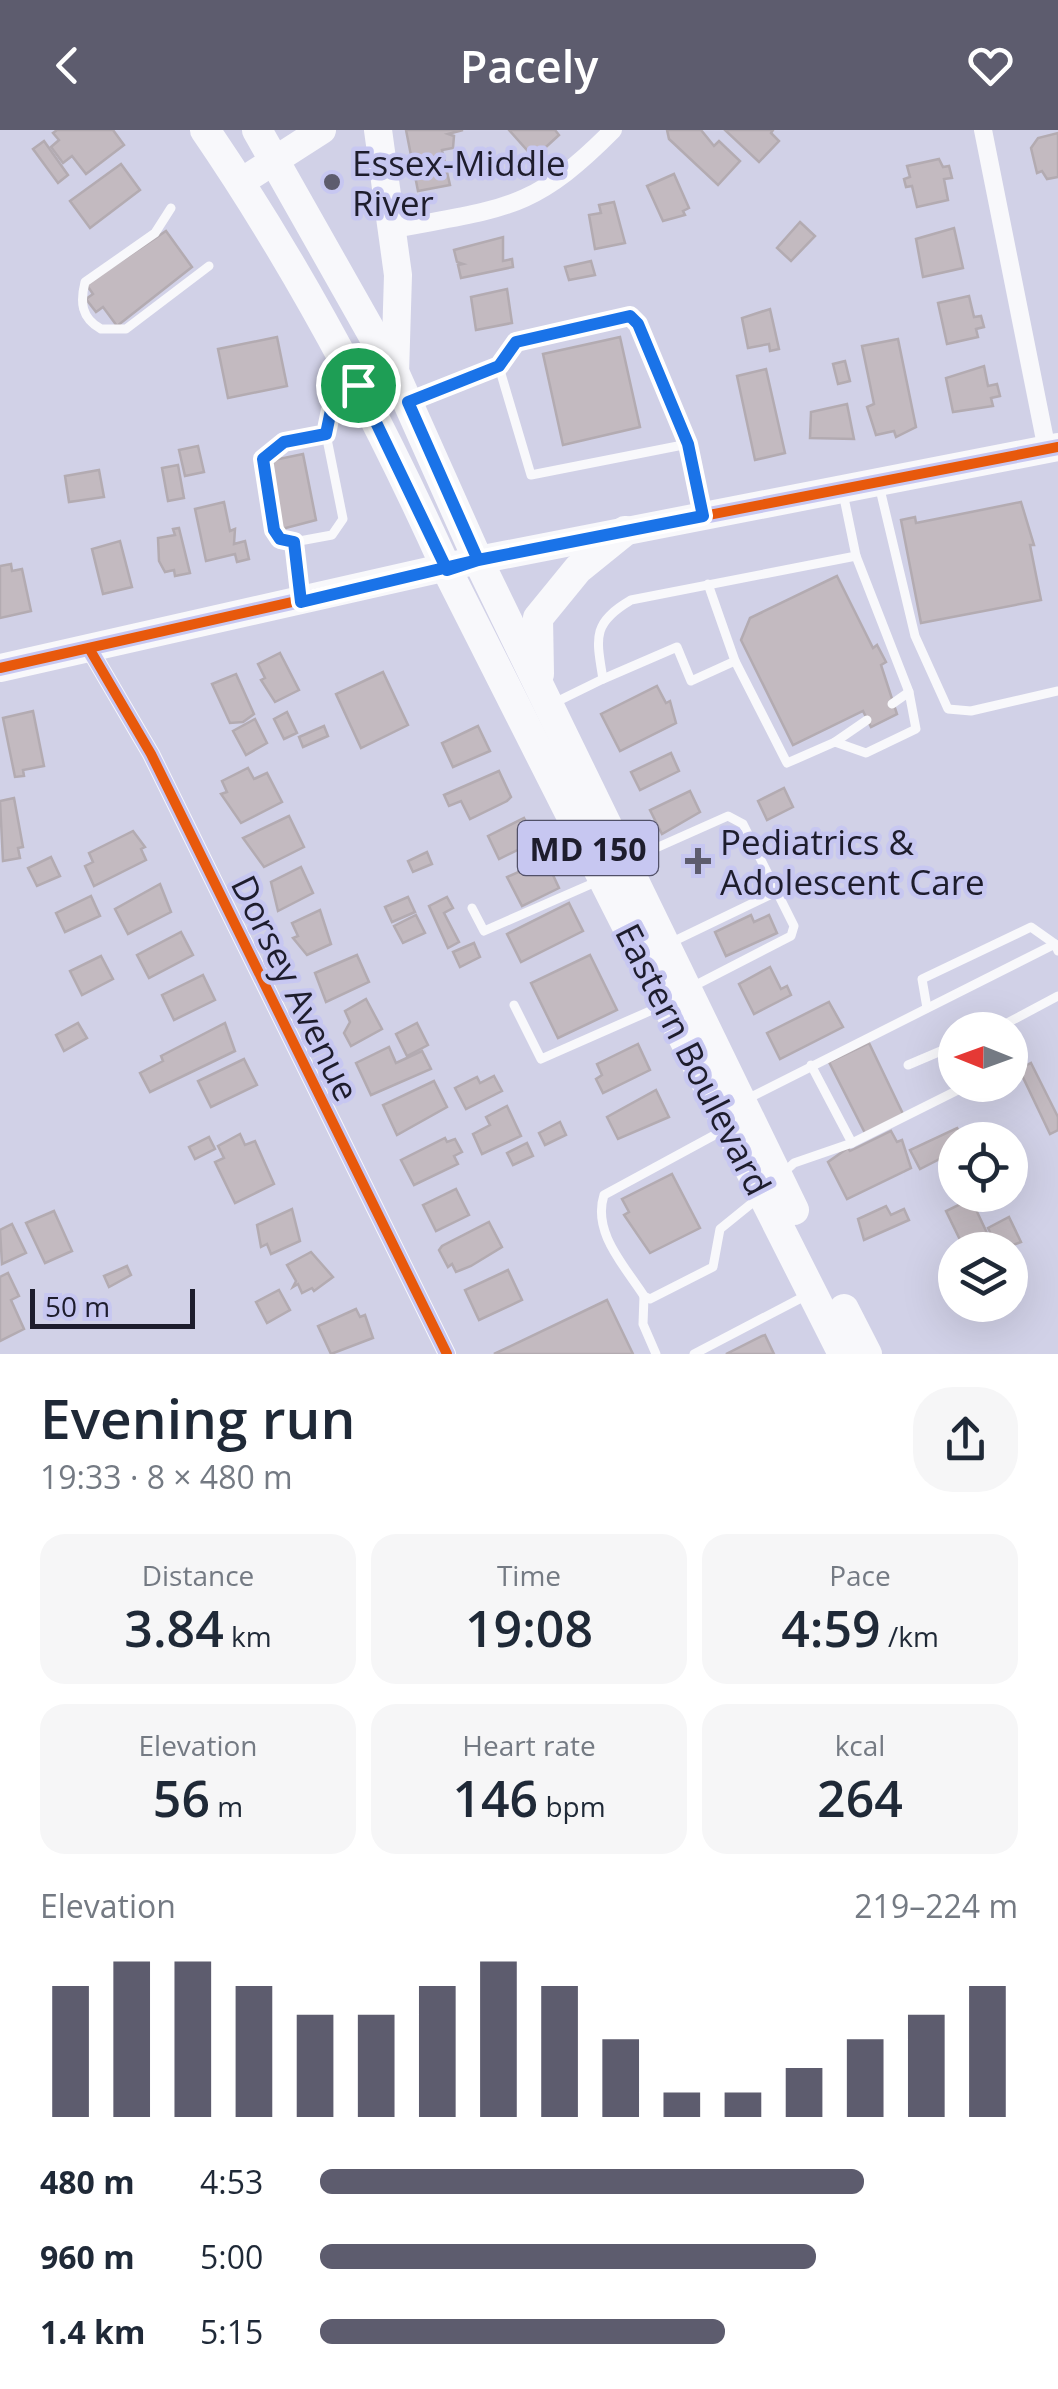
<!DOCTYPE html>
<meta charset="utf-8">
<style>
:root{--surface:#fff;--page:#f6f6f7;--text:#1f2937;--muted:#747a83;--accent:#5d5c6e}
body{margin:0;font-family:"Open Sans",sans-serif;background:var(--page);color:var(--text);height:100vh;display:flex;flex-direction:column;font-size:38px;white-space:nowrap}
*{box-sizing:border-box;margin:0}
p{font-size:32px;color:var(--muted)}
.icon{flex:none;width:55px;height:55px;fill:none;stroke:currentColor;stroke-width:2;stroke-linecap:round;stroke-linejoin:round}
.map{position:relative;height:1224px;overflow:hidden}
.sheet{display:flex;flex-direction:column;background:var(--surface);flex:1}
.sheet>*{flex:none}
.needle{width:65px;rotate:271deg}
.buttons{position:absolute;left:938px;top:882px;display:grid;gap:20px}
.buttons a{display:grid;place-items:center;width:90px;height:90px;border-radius:50%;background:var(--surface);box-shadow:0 10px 40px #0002;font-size:50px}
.scale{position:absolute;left:30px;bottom:25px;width:165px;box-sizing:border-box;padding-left:10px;border:5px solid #1e1d2d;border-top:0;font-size:28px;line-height:35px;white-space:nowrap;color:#1e1d2d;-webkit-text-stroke:8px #c7c7f1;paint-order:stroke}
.pin{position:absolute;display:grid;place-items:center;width:85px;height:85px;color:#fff;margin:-42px;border:5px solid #fff;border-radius:50%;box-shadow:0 2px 10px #0007}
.round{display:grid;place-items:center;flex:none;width:105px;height:105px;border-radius:40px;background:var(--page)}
.head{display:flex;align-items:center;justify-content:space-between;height:170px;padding:0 40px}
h1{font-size:55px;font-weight:600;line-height:75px}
.figures{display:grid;grid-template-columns:repeat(3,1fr);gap:15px;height:170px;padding:10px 40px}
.figures div{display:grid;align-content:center;border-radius:25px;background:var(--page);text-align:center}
.figures b{font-size:50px;font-weight:600}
.figures small{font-size:28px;font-weight:400}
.figures p{font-size:28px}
.chart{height:280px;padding:20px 40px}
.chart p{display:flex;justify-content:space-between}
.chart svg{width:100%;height:180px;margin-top:10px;stroke:var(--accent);stroke-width:6}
ul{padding:0 40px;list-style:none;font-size:32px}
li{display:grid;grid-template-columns:160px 120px 1fr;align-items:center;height:75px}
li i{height:25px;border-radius:12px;background:var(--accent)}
header{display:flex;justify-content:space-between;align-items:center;height:130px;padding:0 40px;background:var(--accent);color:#fff;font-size:45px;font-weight:600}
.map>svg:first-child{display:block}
.building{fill:#c3bac0;stroke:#b3abb1;stroke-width:2.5}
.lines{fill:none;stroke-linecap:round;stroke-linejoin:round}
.lane{stroke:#f8f8fb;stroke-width:9}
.street{stroke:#f8f8fb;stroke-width:18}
.secondary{stroke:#f8f8fb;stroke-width:28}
.primary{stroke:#f8f8fb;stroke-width:30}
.cycleway-casing{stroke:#c7c7f1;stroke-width:16}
.cycleway{stroke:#e8590c;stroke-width:10}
.route-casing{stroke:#fff;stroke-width:20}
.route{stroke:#1a73e8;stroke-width:12}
.poi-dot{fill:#5d5c6e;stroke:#c7c7f1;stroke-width:4}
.labels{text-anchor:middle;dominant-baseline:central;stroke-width:9;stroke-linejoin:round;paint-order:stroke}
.shield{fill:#c7c7f1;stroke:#515068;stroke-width:2.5}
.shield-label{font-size:32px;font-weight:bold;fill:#1e1d2d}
.poi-label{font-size:35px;fill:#1e1d2d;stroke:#c7c7f1;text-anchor:start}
.street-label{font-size:35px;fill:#1e1d2d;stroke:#c7c7f1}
</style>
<header><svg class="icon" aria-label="back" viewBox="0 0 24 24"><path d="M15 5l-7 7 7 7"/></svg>Pacely<svg class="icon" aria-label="heart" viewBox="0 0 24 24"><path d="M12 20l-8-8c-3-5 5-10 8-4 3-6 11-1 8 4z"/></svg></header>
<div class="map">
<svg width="1058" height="1224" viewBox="0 0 1058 1224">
<rect width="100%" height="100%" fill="#d1d1e7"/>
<!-- building -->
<g class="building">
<polygon points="57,0 113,0 124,15 86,44 72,26 63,33 51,17 59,10 53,3"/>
<polygon points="406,0 463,0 448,4 454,6 453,18 442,20 450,55 418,61"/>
<polygon points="509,0 555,0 559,5 534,28"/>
<polygon points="667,0 701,0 714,16 719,11 740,31 718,55 669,9"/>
<polygon points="725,0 773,0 771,3 779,11 759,32"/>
<polygon points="1058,3 1058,47 1047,49 1042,41 1037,43 1031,18 1038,8"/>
<polygon points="44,11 68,45 58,53 33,19"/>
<polygon points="939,29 943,37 949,36 952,48 944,49 948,70 917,77 912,56 906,57 904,49 910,47 907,36"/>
<polygon points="121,34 140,60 90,98 70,71"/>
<polygon points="674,44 689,78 683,81 685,85 663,91 647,56"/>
<polygon points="614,72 625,113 595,119 589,85 601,83 599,75"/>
<polygon points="800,92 815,106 791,131 777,118"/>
<polygon points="954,98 963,138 923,147 916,109"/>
<polygon points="166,101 192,137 117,196 103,177 96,182 86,169 93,164 86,154"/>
<polygon points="503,107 503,131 512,129 513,137 461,148 458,135 463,134 457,132 454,120"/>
<polygon points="591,131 595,145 569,150 565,137"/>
<polygon points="507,159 512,193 476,200 471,167"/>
<polygon points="969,166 974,187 981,186 984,197 976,199 978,207 947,214 938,173"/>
<polygon points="770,179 779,219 770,221 769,214 748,218 742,188"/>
<polygon points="277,207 287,256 228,268 218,219"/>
<polygon points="620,207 640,297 563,315 543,224"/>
<polygon points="898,209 916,297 896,307 894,301 876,305 867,277 874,274 862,216"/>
<polygon points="845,231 850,251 838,254 833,234"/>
<polygon points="984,236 988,256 997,254 1000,266 991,268 993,276 953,282 946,248"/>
<polygon points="766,239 785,323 755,330 737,246"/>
<polygon points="847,274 854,309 810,308 811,282"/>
<polygon points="198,316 204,342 185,346 179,320"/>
<polygon points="303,324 316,390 282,399 271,339 274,330"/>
<polygon points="178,335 184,368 168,371 162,338"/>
<polygon points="99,340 104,367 69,372 65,346"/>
<polygon points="224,372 230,401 235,399 234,414 245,411 249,429 237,432 235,424 206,431 195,379"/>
<polygon points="1021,372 1034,415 1030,415 1041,470 921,493 901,390 915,387 916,393"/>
<polygon points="179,398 190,443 175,446 174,440 165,442 159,431 158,408 175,405 173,399"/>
<polygon points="120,411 132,457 103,464 92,419"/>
<polygon points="11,434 12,441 22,439 31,481 0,488 0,436"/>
<polygon points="837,446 873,518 877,515 886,532 881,535 897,584 871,597 863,581 793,615 741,510 750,488"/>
<polygon points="280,523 299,560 275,572 261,550 265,548 258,534"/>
<polygon points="383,542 408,595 361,618 336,564"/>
<polygon points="236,544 254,584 243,592 230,593 212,554"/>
<polygon points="657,556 666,573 670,571 676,593 620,621 601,584"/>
<polygon points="33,581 44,636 23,640 24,646 15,647 3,588"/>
<polygon points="287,582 297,603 284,609 274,589"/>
<polygon points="255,589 267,613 246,625 233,601"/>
<polygon points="324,596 328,606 303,617 299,607"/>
<polygon points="478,596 490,621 453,637 442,613"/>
<polygon points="671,623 679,641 640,660 631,642"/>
<polygon points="248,638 254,649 267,643 282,672 241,693 221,664 227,662 222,651"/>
<polygon points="499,641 511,667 507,671 470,689 461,671 449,676 444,665"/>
<polygon points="784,658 793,677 767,690 758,671"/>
<polygon points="690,661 700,682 662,704 650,680"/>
<polygon points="14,668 23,717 18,718 20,728 3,731 0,671"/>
<polygon points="289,686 304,717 264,737 243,708"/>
<polygon points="524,688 536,711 499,729 488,706"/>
<polygon points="133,701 145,717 141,719 146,730 94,756 85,736 93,732 89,723"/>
<polygon points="427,722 432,734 413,742 408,731"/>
<polygon points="51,727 60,746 37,756 28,738"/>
<polygon points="546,730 559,758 522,776 507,747"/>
<polygon points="301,737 313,763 278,781 271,752"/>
<polygon points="160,754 171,782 128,804 115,779"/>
<polygon points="91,766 100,786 65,802 56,783"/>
<polygon points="408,767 415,782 392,792 385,777"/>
<polygon points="447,767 453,778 444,783 459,812 448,818 429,776"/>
<polygon points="569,773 583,801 521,832 507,804"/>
<polygon points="320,780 331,814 307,825 293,808 298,806 292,793"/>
<polygon points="416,785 425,803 403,813 394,796"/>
<polygon points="751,785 754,792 769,785 777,803 726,826 715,802"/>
<polygon points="181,802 193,825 149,848 137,825"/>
<polygon points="474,813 480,827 460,837 453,822"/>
<polygon points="357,825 369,852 326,872 315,843"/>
<polygon points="590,825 617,880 558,908 531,853"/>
<polygon points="101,826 113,849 82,865 70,841"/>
<polygon points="770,837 781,859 787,856 791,865 754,884 739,854"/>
<polygon points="203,845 215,870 174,890 162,865"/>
<polygon points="366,869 382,899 351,916 344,903 350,892 345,881"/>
<polygon points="829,872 843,897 780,929 767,903"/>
<polygon points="78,893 87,908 64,921 56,905"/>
<polygon points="225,893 235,921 150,962 140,943 163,931 161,926"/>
<polygon points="417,893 428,915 407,926 396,904"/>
<polygon points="869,913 903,984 865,1003 829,932"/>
<polygon points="638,914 650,940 603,963 596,949 602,945 597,934"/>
<polygon points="389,917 396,933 422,921 431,939 371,965 356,933"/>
<polygon points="244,929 257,955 211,977 198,951"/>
<polygon points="1031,933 1058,987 1058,1000 1050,1004 1019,939"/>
<polygon points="494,946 502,961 466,979 455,958 477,947 480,953"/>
<polygon points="434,951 447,977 397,1005 383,975"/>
<polygon points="656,960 669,987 618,1009 607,987"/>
<polygon points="507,976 521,1006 482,1024 473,1004 490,995 486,987"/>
<polygon points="560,992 566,1005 545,1015 539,1003"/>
<polygon points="957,998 964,1010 955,1010 955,1021 920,1039 910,1020"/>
<polygon points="891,1001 897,1012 902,1010 911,1038 847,1069 828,1032 848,1018 850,1021"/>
<polygon points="240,1004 245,1015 255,1011 274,1054 235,1073 215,1032 224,1028 218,1016"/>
<polygon points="209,1007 215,1019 195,1029 189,1017"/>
<polygon points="445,1008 447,1012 455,1009 462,1022 454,1026 458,1034 414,1055 401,1030"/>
<polygon points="527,1013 533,1026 513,1035 507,1023"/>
<polygon points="672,1044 700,1098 650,1123 624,1085 629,1082 622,1069"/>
<polygon points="456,1059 469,1085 436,1101 423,1075"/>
<polygon points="971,1069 995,1120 965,1120 946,1081"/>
<polygon points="886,1076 891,1085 904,1079 909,1090 864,1110 858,1089"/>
<polygon points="292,1079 300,1111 271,1124 267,1114 261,1117 257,1095"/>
<polygon points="54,1081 72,1121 45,1133 26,1093"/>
<polygon points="1009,1087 1021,1112 999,1120 988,1098"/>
<polygon points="489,1092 502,1117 471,1136 456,1142 452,1134 448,1137 439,1120 442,1116"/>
<polygon points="12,1094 26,1123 2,1134 0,1100"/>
<polygon points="311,1122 333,1147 314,1161 312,1158 302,1163 298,1154 293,1157 296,1151 287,1135"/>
<polygon points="127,1136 131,1145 109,1157 104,1146"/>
<polygon points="508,1140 522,1170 479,1190 465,1160"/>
<polygon points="8,1143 19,1166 11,1170 24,1199 0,1211 0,1147"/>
<polygon points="279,1160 290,1180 267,1193 256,1172"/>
<polygon points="607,1170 633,1224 494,1224"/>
<polygon points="356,1179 360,1187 365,1185 373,1208 331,1224 318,1196"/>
<polygon points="765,1205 774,1224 726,1224 762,1206"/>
</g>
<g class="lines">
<!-- lane -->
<g class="lane">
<path d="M171,78L155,103L85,152C80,172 81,188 101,199H126L209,136"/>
<polyline points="499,237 515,212 630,186 639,194 688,314"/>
<polyline points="415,269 499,237 531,345 688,314 703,384"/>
<polyline points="879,355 915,506 948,579 971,581 1058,561"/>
<polyline points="294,412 281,409 274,400 263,329 284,311 326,304"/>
<polyline points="300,465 294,412 332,405 343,389 326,304 331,280 355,258"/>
<polyline points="735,531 787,633 835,612 866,623 916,599 909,562 856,426"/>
<polyline points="603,549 677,517 691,551 735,531 708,454"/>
<path d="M554,573L603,549C596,507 592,493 631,470L856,426L843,363"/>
<polyline points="892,574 909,562"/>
<polyline points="835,612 867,590"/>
<polyline points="629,730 728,686 743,694 794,796 791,806 690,858"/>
<polyline points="472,778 484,801 596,752"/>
<polyline points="668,814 776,762"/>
<polyline points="514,875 541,929 659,877"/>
<polyline points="927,878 922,849 1031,797 1055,814"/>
<polyline points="994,900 1058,866"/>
<polyline points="811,935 852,1013"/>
<polyline points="908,935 955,915"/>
<polyline points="747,969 1055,814 1058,821"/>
<path d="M722,1001L604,1065C592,1102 624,1135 644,1166L650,1169L713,1137L720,1099L757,1069"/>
<polyline points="782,1044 794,1033 852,1013 968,955"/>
<polyline points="644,1166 643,1194 656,1224"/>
<polyline points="694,1224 807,1165"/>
</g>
<!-- street -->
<g class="street">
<polyline points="983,0 1047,320"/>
<path d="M394,99C503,78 532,82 613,0"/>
<polyline points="90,520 151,624 447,1224"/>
</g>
<!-- secondary -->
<g class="secondary">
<polyline points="378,0 398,145 395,244"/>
<polyline points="241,52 322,0"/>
<polyline points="0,538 478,430 1058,317"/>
</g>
<!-- primary -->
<g class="primary">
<path d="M205,0C300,139 378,287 447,440L843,1224"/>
<polyline points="257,0 395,244 478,430 794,1080"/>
<polyline points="539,544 538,488 578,439 625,401"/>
<polyline points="844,1179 867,1224"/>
</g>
<defs>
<g id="cycleway">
<polyline points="90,520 151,624 447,1224"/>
<polyline points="0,538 478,430 1058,317"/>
</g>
</defs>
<!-- cycleway casing -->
<use href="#cycleway" class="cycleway-casing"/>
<!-- cycleway -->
<use href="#cycleway" class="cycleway"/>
</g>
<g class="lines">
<defs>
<polyline id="route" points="358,255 331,280 326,304 284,312 263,329 274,400 280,409 294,412 301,472 478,430 703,386 688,314 638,194 630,186 516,212 499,236 408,272 478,430 447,440 358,255"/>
</defs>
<!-- route casing -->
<use href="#route" class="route-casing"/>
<!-- route -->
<use href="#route" class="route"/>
</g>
<!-- markers -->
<g class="poi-dot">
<circle cx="332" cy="52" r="10"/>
<path d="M693 716h10v10h10v10h-10v10h-10v-10h-10v-10h10z"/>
</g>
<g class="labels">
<!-- shield labels -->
<rect class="shield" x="518" y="691" width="140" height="54" rx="8"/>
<g class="shield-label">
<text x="588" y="718">MD 150</text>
</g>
<!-- poi labels -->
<g class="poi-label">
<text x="352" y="32">Essex-Middle<tspan x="352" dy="40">River</tspan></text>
<text x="720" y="711">Pediatrics &amp;<tspan x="720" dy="40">Adolescent Care</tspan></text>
</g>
<!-- street labels -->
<g class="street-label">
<text transform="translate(296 858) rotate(64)">Dorsey Avenue</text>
<text transform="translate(694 929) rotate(63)">Eastern Boulevard</text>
</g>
</g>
</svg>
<div class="buttons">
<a><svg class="needle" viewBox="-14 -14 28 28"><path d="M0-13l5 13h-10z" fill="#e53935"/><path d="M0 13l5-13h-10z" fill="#747a83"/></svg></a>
<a><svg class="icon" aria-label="locate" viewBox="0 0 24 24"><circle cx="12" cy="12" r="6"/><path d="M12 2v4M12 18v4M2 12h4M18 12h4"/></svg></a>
<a><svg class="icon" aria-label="layers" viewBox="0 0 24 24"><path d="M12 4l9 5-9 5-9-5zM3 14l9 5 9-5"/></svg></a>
</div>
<div class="scale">50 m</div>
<div class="pin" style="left:358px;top:255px;background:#1e9e55"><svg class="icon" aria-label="arrive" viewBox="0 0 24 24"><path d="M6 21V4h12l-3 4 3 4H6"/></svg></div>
</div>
<section class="sheet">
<div class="head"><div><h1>Evening run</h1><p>19:33 · 8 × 480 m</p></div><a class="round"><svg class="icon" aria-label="share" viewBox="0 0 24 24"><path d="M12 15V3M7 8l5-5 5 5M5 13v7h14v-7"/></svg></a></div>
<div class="figures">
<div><p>Distance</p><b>3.84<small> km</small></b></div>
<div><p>Time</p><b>19:08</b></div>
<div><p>Pace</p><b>4:59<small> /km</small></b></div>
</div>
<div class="figures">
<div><p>Elevation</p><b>56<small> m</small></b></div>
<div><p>Heart rate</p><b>146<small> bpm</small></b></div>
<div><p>kcal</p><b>264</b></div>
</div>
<div class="chart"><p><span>Elevation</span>219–224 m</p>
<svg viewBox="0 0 160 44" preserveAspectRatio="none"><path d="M5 44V12M15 44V6M25 44V6M35 44V12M45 44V19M55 44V19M65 44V12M75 44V6M85 44V12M95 44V25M105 44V38M115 44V38M125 44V32M135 44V25M145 44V19M155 44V12"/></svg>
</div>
<ul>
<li><b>480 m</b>4:53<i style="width:78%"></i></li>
<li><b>960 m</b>5:00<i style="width:71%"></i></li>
<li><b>1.4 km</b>5:15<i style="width:58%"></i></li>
</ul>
</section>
